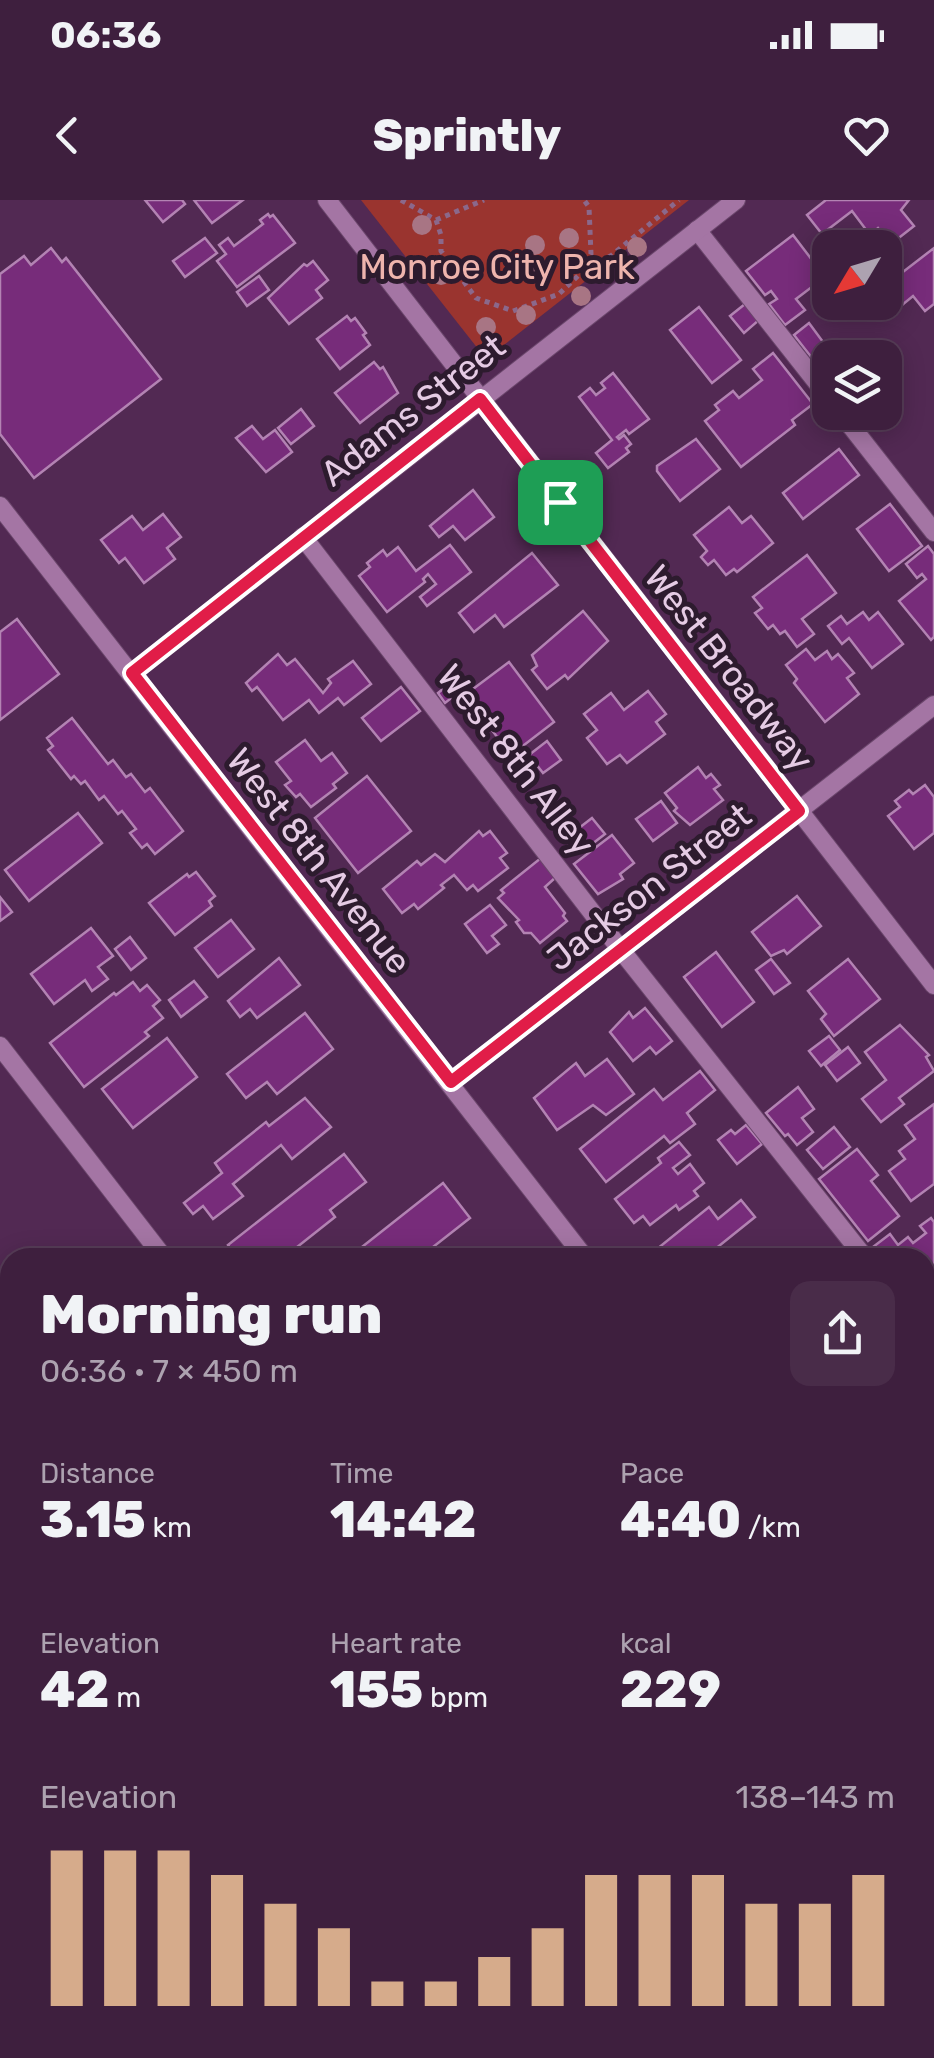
<!DOCTYPE html>
<meta charset="utf-8">
<style>
:root{--surface:#3e1f3e;--page:#492c49;--text:#f1f3f6;--muted:#ada2b0;--line:#573d58;--accent:#d6ab8b}
body{margin:0;font-family:Rubik,sans-serif;background:var(--page);color:var(--text);height:100vh;display:flex;flex-direction:column;font-size:38px;white-space:nowrap}
*{box-sizing:border-box;margin:0}
p{font-size:32px;color:var(--muted)}
.icon{flex:none;width:55px;height:55px;fill:none;stroke:currentColor;stroke-width:2;stroke-linecap:round;stroke-linejoin:round}
.map{position:relative;flex:1;overflow:hidden}
.side{position:absolute;left:0px;top:1048px;width:935px;height:812px;display:flex;flex-direction:column;background:var(--surface);border-radius:30px 30px 0 0;box-shadow:0 5px 25px #0003,0 0 0 2px var(--line)}
.side>*{flex:none}
.needle{width:65px;rotate:232deg}
.fabs{position:absolute;left:812px;top:30px;display:grid;gap:20px}
.fabs a{display:grid;place-items:center;width:90px;height:90px;border-radius:20px;background:var(--surface);box-shadow:0 5px 25px #0003,0 0 0 2px var(--line);font-size:50px}
.pin{position:absolute;display:grid;place-items:center;width:85px;height:85px;color:#fff;margin:-42px;border-radius:20px;box-shadow:0 5px 15px #0006}
.round{display:grid;place-items:center;flex:none;width:105px;height:105px;border-radius:20px;background:var(--page)}
.headline{display:flex;align-items:center;justify-content:space-between;height:170px;padding:0 40px}
h1{font-size:55px;font-weight:800;line-height:75px}
.metrics{display:grid;grid-template-columns:repeat(3,1fr);gap:15px;height:170px;padding:10px 40px}
.metrics div{display:grid;align-content:center}
.metrics b{font-size:50px;font-weight:800}
.metrics small{font-size:28px;font-weight:400}
.metrics p{font-size:28px}
.chart{height:280px;padding:20px 40px}
.chart p{display:flex;justify-content:space-between}
.chart svg{width:100%;height:180px;margin-top:10px;stroke:var(--accent);stroke-width:6}
.status{display:flex;justify-content:space-between;align-items:center;height:70px;padding:0 50px;background:var(--surface);direction:ltr}
.status svg{height:28px;fill:currentColor}
header{display:flex;justify-content:space-between;align-items:center;height:130px;padding:0 40px;background:var(--surface);font-size:45px;font-weight:800}
.map>svg:first-child{display:block}
.green{fill:#9a342f}
.building{fill:#772c7a;stroke:#b383b3;stroke-width:2.5}
.lines{fill:none;stroke-linecap:round;stroke-linejoin:round}
.minor-casing{stroke:#6b476c;stroke-width:20}
.major-casing{stroke:#6b476c;stroke-width:28}
.path{stroke:#8b688b;stroke-width:5;stroke-dasharray:5 5;stroke-linecap:butt}
.minor{stroke:#a475a4;stroke-width:18}
.major{stroke:#8ea792;stroke-width:25}
.tree{fill:#a87584}
.route-casing{stroke:#fff;stroke-width:20}
.route{stroke:#e11d48;stroke-width:12}
.labels{text-anchor:middle;dominant-baseline:central;stroke-width:10;stroke-linejoin:round;paint-order:stroke}
.park-label{font-size:35px;fill:#eeb4ad;stroke:#2d1b2e}
.street-label{font-size:35px;fill:#e5cbe4;stroke:#2d1b2e}
</style>
<div class="status"><b>06:36</b><svg viewBox="0 0 49 12"><path d="M0 12V9h3v3zM5 12V6h3v6zM10 12V3h3v9zM15 12V0h3v12zM26 1h20v11H26zM47 4h2v5h-2z"/></svg></div>
<header><svg class="icon" aria-label="back" viewBox="0 0 24 24"><path d="M15 5l-7 7 7 7"/></svg>Sprintly<svg class="icon" aria-label="heart" viewBox="0 0 24 24"><path d="M12 20l-8-8c-3-5 5-10 8-4 3-6 11-1 8 4z"/></svg></header>
<div class="map">
<svg width="934" height="1858" viewBox="0 0 934 1858">
<rect width="100%" height="100%" fill="#522953"/>
<!-- green -->
<polygon class="green" points="361,0 689,0 486,159"/>
<!-- building -->
<g class="building">
<polygon points="145,0 182,0 185,4 163,22"/>
<polygon points="194,0 243,0 212,23"/>
<polygon points="826,0 909,0 901,10 914,26 891,44 878,28 870,35 852,11 822,34 807,15"/>
<polygon points="268,14 270,17 273,15 295,43 237,87 217,61 226,54 219,45 228,38 234,46 263,24 260,20"/>
<polygon points="793,35 825,77 796,99 805,110 785,125 769,104 777,99 771,91 765,95 746,71"/>
<polygon points="205,38 217,53 185,77 173,61"/>
<polygon points="51,48 62,62 66,58 161,179 34,278 0,234 0,74 24,56 31,65"/>
<polygon points="934,48 934,104 925,111 913,96 896,110 885,96 885,58 899,75"/>
<polygon points="313,61 328,80 316,90 322,98 289,124 268,98 304,64 307,66"/>
<polygon points="259,76 269,90 247,106 237,92"/>
<polygon points="745,104 759,120 744,133 730,116"/>
<polygon points="699,107 741,160 712,183 670,130"/>
<polygon points="347,116 351,121 355,118 366,133 363,135 370,145 340,169 317,139"/>
<polygon points="809,123 826,146 812,158 794,135"/>
<polygon points="773,153 813,204 792,220 795,225 741,267 705,221 719,210 715,205 733,191 739,198 762,180 753,169"/>
<polygon points="374,162 380,169 383,167 398,193 360,223 335,193"/>
<polygon points="613,173 649,219 629,234 626,230 617,237 619,239 624,235 631,244 626,248 629,252 608,268 596,253 612,240 579,197 590,188 596,195 605,188 601,183"/>
<polygon points="301,209 314,226 291,244 278,228"/>
<polygon points="252,226 263,239 275,230 292,252 266,272 236,238"/>
<polygon points="696,239 720,269 680,301 657,271 657,266"/>
<polygon points="839,249 859,275 803,319 783,293"/>
<polygon points="473,290 494,317 465,340 453,326 439,337 430,326"/>
<polygon points="890,304 922,346 889,371 857,329"/>
<polygon points="729,307 742,323 751,316 773,343 737,372 734,369 726,375 714,360 708,365 701,357 707,351 694,335"/>
<polygon points="163,314 181,337 167,348 175,359 144,383 125,358 119,363 101,340 132,316 143,330"/>
<polygon points="450,345 471,372 427,406 420,397 436,384 428,374 423,379 425,382 387,412 359,376 370,367 367,363 383,350 387,356 398,347 416,371"/>
<polygon points="928,346 934,354 934,437 931,440 899,401 926,379 922,374 917,378 906,364"/>
<polygon points="532,353 558,385 504,427 495,415 474,432 459,413"/>
<polygon points="807,355 836,393 802,419 814,434 797,447 785,431 780,434 773,425 768,429 755,413 762,408 753,397"/>
<polygon points="583,411 608,441 568,479 565,475 547,489 532,470 537,466 532,455"/>
<polygon points="863,412 869,420 878,412 903,444 872,468 849,438 842,444 828,426 841,416 847,424"/>
<polygon points="17,419 59,474 0,520 0,432"/>
<polygon points="806,449 815,460 827,451 832,459 838,454 854,473 847,478 859,494 825,522 794,483 797,479 786,465"/>
<polygon points="278,454 287,465 295,459 323,493 331,483 328,479 353,461 371,484 344,505 338,498 319,513 309,500 283,520 257,487 252,491 246,483"/>
<polygon points="509,462 554,522 511,555 465,495"/>
<polygon points="460,475 469,484 445,503 438,493"/>
<polygon points="401,487 420,511 381,541 362,518"/>
<polygon points="648,491 666,514 656,522 665,534 627,563 620,555 607,564 587,538 597,530 584,514 611,493 624,510"/>
<polygon points="72,518 108,564 113,560 126,577 131,574 145,592 150,588 183,631 155,654 147,644 142,648 130,633 136,629 122,611 118,614 104,596 99,600 85,581 81,584 74,576 71,579 48,550 53,546 47,538"/>
<polygon points="305,540 321,561 332,553 347,573 333,584 336,588 311,607 300,594 296,597 285,585 291,581 276,562"/>
<polygon points="547,541 561,560 543,573 529,555"/>
<polygon points="698,567 706,578 711,574 720,585 714,589 723,600 690,625 674,611 677,608 665,593"/>
<polygon points="367,576 411,631 358,673 315,618"/>
<polygon points="925,585 934,597 934,633 914,649 888,616 900,607 895,601 909,590 913,594"/>
<polygon points="661,601 677,623 653,641 636,619"/>
<polygon points="78,613 102,643 29,701 5,670"/>
<polygon points="592,618 605,634 583,651 570,635"/>
<polygon points="479,631 483,636 490,631 507,653 500,658 508,668 478,691 473,685 467,690 454,675 441,685 444,688 418,709 414,704 402,713 383,689 417,661 421,665 435,654 445,662"/>
<polygon points="612,635 634,663 620,674 623,679 598,694 574,664"/>
<polygon points="541,658 556,677 545,687 565,713 563,716 567,721 540,743 531,733 524,733 516,722 519,720 498,698 504,693 501,690"/>
<polygon points="196,672 215,696 209,701 212,706 175,735 149,703 187,674 189,677"/>
<polygon points="797,696 821,726 787,754 784,750 771,756 752,732"/>
<polygon points="0,697 12,712 0,721"/>
<polygon points="490,705 506,725 492,736 499,744 487,753 465,724"/>
<polygon points="231,720 254,749 218,777 195,748"/>
<polygon points="91,728 113,756 98,767 108,779 92,791 85,780 54,804 31,774"/>
<polygon points="130,737 146,758 131,770 115,749"/>
<polygon points="716,752 754,802 722,827 684,777"/>
<polygon points="279,758 300,785 257,818 250,809 240,817 228,801"/>
<polygon points="771,759 790,783 774,794 756,770"/>
<polygon points="848,759 880,799 834,836 821,819 826,814 808,791"/>
<polygon points="194,781 207,797 181,817 169,800"/>
<polygon points="133,782 140,791 147,785 160,800 153,806 163,818 145,832 149,836 84,887 50,843 114,793 116,795"/>
<polygon points="645,808 672,841 656,854 650,847 633,861 610,832 629,812 633,818"/>
<polygon points="305,813 333,849 277,894 267,882 246,898 227,874"/>
<polygon points="900,825 929,855 926,857 934,871 899,898 904,904 881,922 862,899 886,880 865,852"/>
<polygon points="829,836 840,850 821,866 809,851"/>
<polygon points="167,838 197,877 133,928 102,889"/>
<polygon points="848,847 860,863 837,881 825,865"/>
<polygon points="607,859 634,894 606,915 593,905 557,930 534,898 576,863 585,876"/>
<polygon points="700,871 715,890 687,913 695,924 670,943 664,936 606,982 580,949 654,889 663,900"/>
<polygon points="798,887 814,909 802,918 813,932 797,945 788,934 785,936 766,913"/>
<polygon points="305,898 331,927 292,959 281,945 233,984 243,996 213,1019 203,1006 193,1014 184,1003 222,973 215,963 266,922 269,926"/>
<polygon points="934,904 934,984 911,1001 889,971 905,959 899,951 915,939 905,925"/>
<polygon points="746,925 762,944 737,964 718,940 731,930 735,934"/>
<polygon points="834,927 850,947 823,969 807,950"/>
<polygon points="679,942 690,955 673,968 678,974 690,964 704,983 694,991 698,996 679,1010 676,1005 650,1025 643,1016 634,1023 615,999 661,963 658,958"/>
<polygon points="857,949 878,975 871,981 899,1016 868,1041 819,979"/>
<polygon points="344,954 366,982 330,1010 335,1017 287,1055 281,1048 269,1058 233,1058 236,1056 228,1045"/>
<polygon points="443,983 470,1018 419,1058 348,1058"/>
<polygon points="741,1000 755,1017 704,1058 663,1058 657,1049 709,1007 718,1019"/>
<polygon points="931,1018 934,1022 934,1079 928,1083 925,1082 925,1058 881,1058 873,1047 890,1034 898,1045 908,1037 913,1043 926,1033 920,1026"/>
<polygon points="10,1084 10,1146 7,1142 0,1148 0,1092"/>
<polygon points="934,1256 934,1302 925,1310 925,1263"/>
<polygon points="927,1348 934,1357 932,1384 925,1375"/>
<polygon points="0,1514 7,1521 10,1519 10,1605 0,1613"/>
<polygon points="929,1591 934,1598 934,1660 925,1648 925,1595"/>
<polygon points="925,1675 934,1686 934,1708 925,1715"/>
<polygon points="934,1735 934,1787 927,1793 925,1742"/>
<polygon points="146,1850 194,1850 200,1858 147,1858 143,1853"/>
<polygon points="263,1850 316,1850 306,1858 253,1858"/>
<polygon points="568,1850 631,1850 635,1855 632,1858 558,1858"/>
<polygon points="727,1850 734,1858 684,1858 678,1851"/>
</g>
<g class="lines">
<defs>
<g id="minor">
<polyline points="327,0 934,785"/>
<polyline points="697,30 830,199"/>
<polyline points="840,212 934,332"/>
<polyline points="0,306 585,1058"/>
<polyline points="303,337 621,750 865,1058"/>
<polyline points="132,473 736,0"/>
<polyline points="0,846 164,1058"/>
<polyline points="451,882 934,505"/>
<polyline points="925,1134 934,1145"/>
<polyline points="925,1166 934,1159"/>
<polyline points="925,1498 934,1510"/>
<polyline points="0,1691 10,1704"/>
<polyline points="127,1850 133,1858"/>
<polyline points="789,1850 795,1858"/>
<polyline points="41,1858 52,1850"/>
<polyline points="912,1858 922,1850"/>
</g>
<g id="major">
<polyline points="0,1264 10,1276"/>
<polyline points="460,1850 466,1858"/>
</g>
</defs>
<!-- minor casing -->
<use href="#minor" class="minor-casing"/>
<!-- major casing -->
<use href="#major" class="major-casing"/>
<!-- path -->
<g class="path">
<polyline points="401,0 436,20 441,35 441,51 476,98 513,111 559,94 580,74 591,54 589,7 584,0"/>
<polyline points="436,20 484,0"/>
<polyline points="583,73 612,55 679,0"/>
</g>
<!-- minor -->
<use href="#minor" class="minor"/>
<!-- major -->
<use href="#major" class="major"/>
</g>
<!-- trees -->
<g class="tree">
<circle cx="422" cy="25" r="10"/>
<circle cx="569" cy="38" r="10"/>
<circle cx="535" cy="45" r="10"/>
<circle cx="637" cy="47" r="10"/>
<circle cx="538" cy="70" r="10"/>
<circle cx="441" cy="75" r="10"/>
<circle cx="581" cy="96" r="10"/>
<circle cx="526" cy="115" r="10"/>
<circle cx="486" cy="127" r="10"/>
</g>
<g class="lines">
<defs>
<polygon id="route" points="480,199 799,611 451,882 132,473"/>
</defs>
<!-- route casing -->
<use href="#route" class="route-casing"/>
<!-- route -->
<use href="#route" class="route"/>
</g>
<g class="labels">
<!-- park labels -->
<g class="park-label">
<text x="497" y="67">Monroe City Park</text>
</g>
<!-- street labels -->
<g class="street-label">
<text transform="translate(413 210) rotate(-38)">Adams Street</text>
<text transform="translate(729 468) rotate(52)">West Broadway</text>
<text transform="translate(516 560) rotate(52)">West 8th Alley</text>
<text transform="translate(319 661) rotate(52)">West 8th Avenue</text>
<text transform="translate(649 687) rotate(-38)">Jackson Street</text>
</g>
</g>
</svg>
<div class="fabs">
<a><svg class="needle" viewBox="-14 -14 28 28"><path d="M0-13l5 13h-10z" fill="#e53935"/><path d="M0 13l5-13h-10z" fill="#ada2b0"/></svg></a>
<a><svg class="icon" aria-label="layers" viewBox="0 0 24 24"><path d="M12 4l9 5-9 5-9-5zM3 14l9 5 9-5"/></svg></a>
</div>
<div class="pin" style="left:560px;top:302px;background:#1e9e55"><svg class="icon" aria-label="arrive" viewBox="0 0 24 24"><path d="M6 21V4h12l-3 4 3 4H6"/></svg></div>
<section class="side">
<div class="headline"><div><h1>Morning run</h1><p>06:36 · 7 × 450 m</p></div><a class="round"><svg class="icon" aria-label="share" viewBox="0 0 24 24"><path d="M12 15V3M7 8l5-5 5 5M5 13v7h14v-7"/></svg></a></div>
<div class="metrics">
<div><p>Distance</p><b>3.15<small> km</small></b></div>
<div><p>Time</p><b>14:42</b></div>
<div><p>Pace</p><b>4:40<small> /km</small></b></div>
</div>
<div class="metrics">
<div><p>Elevation</p><b>42<small> m</small></b></div>
<div><p>Heart rate</p><b>155<small> bpm</small></b></div>
<div><p>kcal</p><b>229</b></div>
</div>
<div class="chart"><p><span>Elevation</span>138–143 m</p>
<svg viewBox="0 0 160 44" preserveAspectRatio="none"><path d="M5 44V6M15 44V6M25 44V6M35 44V12M45 44V19M55 44V25M65 44V38M75 44V38M85 44V32M95 44V25M105 44V12M115 44V12M125 44V12M135 44V19M145 44V19M155 44V12"/></svg>
</div>
</section>
</div>
